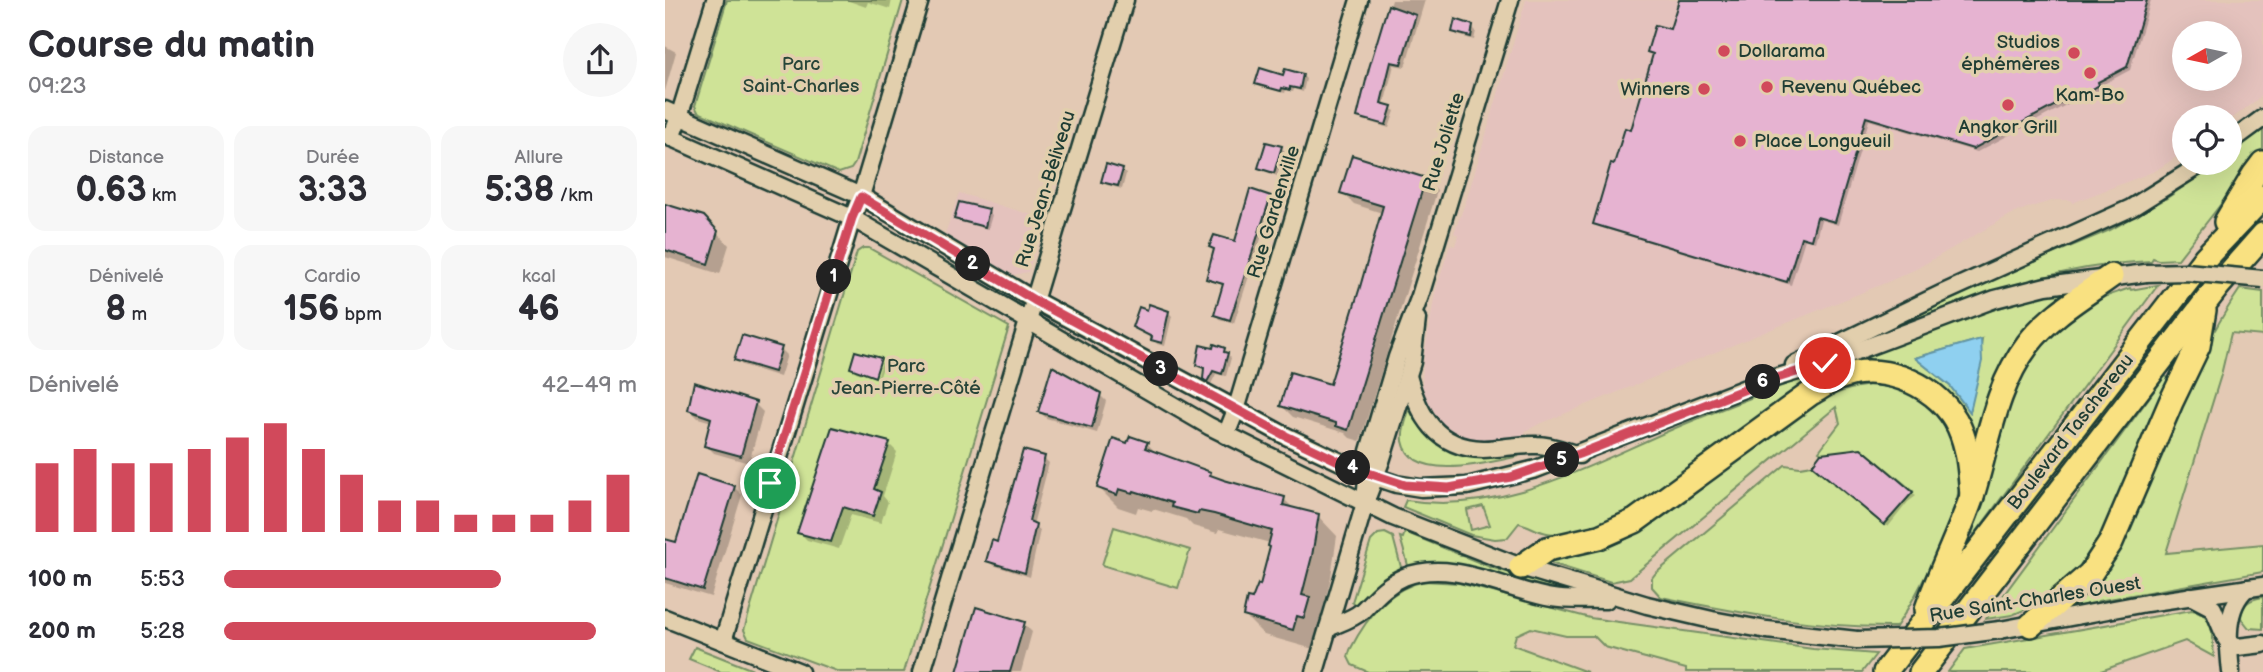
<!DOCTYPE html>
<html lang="fr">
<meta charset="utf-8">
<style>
:root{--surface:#fff;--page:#f7f7f7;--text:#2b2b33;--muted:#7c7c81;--accent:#d1495b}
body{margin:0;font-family:"Balsamiq Sans",sans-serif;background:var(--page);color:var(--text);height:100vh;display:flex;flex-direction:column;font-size:26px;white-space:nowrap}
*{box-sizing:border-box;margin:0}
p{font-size:23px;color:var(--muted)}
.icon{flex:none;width:38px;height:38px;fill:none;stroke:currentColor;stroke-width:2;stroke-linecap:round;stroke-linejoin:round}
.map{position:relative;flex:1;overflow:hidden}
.drawer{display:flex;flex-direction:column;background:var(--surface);width:665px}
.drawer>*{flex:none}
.needle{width:46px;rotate:261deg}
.buttons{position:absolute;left:1507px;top:21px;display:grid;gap:14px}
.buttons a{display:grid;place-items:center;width:70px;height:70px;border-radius:50%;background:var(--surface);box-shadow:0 7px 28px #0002;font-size:35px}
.pin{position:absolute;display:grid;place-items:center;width:60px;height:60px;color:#fff;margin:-30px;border:4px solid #fff;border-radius:50%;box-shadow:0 2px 7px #0007}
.km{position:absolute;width:35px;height:35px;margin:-18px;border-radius:50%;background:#222;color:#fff;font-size:19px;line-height:35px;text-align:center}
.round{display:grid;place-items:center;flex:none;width:74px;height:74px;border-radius:37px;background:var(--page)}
.headline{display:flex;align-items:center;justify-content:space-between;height:119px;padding:0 28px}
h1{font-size:38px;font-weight:600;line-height:52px}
.figures{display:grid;grid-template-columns:repeat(3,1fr);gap:10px;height:119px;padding:7px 28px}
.figures div{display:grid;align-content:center;border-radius:18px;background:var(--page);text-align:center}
.figures b{font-size:35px;font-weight:600}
.figures small{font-size:19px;font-weight:400}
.figures p{font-size:19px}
.chart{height:196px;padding:14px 28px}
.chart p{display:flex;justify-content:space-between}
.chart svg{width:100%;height:126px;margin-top:7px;stroke:var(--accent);stroke-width:6}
ul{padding:0 28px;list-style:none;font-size:23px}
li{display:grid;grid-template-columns:112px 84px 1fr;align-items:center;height:52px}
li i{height:18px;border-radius:9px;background:var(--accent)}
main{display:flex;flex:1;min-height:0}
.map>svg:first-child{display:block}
.built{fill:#e4c2bd;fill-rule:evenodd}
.green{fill:#cfe397;stroke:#779066;stroke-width:2;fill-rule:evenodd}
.water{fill:#8fd0f0;stroke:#6295a5;stroke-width:2}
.shadow{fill:#0003}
.building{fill:#e6b3d1;stroke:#1f3d34;stroke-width:2}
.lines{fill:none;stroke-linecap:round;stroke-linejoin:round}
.minor-casing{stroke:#1f3d34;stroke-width:21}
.highway-casing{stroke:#1f3d34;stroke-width:28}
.minor{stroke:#e2cfad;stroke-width:16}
.highway{stroke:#f9e181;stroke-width:23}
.minor-bridge-casing{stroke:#1f3d34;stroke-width:21;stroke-linecap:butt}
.minor-bridge{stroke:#e2cfad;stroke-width:16}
.route-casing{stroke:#fff;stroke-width:14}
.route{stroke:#d1495b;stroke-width:9}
.poi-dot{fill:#d1495b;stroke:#e2cfad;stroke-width:2.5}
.labels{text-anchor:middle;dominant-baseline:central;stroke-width:7;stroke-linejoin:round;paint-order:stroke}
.poi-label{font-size:19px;fill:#1f3d34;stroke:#e2cfad;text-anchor:start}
.park-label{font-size:19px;fill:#284539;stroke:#e2cfad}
.street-label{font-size:19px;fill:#1f3d34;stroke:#e2cfad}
</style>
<main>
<section class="drawer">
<div class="headline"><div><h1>Course du matin</h1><p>09:23</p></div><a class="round"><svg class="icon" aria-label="share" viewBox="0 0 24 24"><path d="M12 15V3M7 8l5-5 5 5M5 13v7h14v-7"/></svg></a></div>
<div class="figures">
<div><p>Distance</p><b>0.63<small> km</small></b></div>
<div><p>Durée</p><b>3:33</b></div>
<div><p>Allure</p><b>5:38<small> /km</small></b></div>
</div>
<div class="figures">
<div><p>Dénivelé</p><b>8<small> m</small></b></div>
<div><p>Cardio</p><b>156<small> bpm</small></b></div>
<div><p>kcal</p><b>46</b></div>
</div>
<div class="chart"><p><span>Dénivelé</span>42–49 m</p>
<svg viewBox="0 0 160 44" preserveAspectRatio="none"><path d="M5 44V20M15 44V15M25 44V20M35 44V20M45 44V15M55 44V11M65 44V6M75 44V15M85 44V24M95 44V33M105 44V33M115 44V38M125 44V38M135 44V38M145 44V33M155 44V24"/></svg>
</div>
<ul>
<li><b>100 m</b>5:53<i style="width:67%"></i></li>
<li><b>200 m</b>5:28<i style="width:90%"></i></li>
</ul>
</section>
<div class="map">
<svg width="1598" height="672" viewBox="0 0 1598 672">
<rect width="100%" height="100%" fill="#e3c9b4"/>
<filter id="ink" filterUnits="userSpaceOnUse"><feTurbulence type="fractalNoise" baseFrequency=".0143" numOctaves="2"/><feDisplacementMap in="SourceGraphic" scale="14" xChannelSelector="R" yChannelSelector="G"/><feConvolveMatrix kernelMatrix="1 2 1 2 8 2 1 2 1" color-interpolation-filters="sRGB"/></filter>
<g filter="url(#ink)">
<!-- built -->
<g class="built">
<path d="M861,0H1598V95L1565,120L1564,117H1519V152L1490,171L1407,203L1406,200H1390L1362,208L1345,215L1251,269L1225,281L872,425L861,431L857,438L816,441L794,436L771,419L772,416L763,403L757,385L758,363L770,293L785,245L790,246L793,235L789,233L802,198ZM1519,33H1564V79H1519Z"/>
<polygon points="294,193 380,219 363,272 348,275 280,234"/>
</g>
<!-- green -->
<g class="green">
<polygon points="62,0 238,0 190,163 186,169 174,173 33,112 30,106"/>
<path d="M1598,129V150L1513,259L1493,260L1488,258L1486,261C1395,265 1309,295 1226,329L1228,326L1356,267L1445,230L1502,198L1553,163H1564L1565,154Z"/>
<polygon points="198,248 204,248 344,327 239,672 174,672 83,638 79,630 192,252"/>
<polygon points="1493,285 1310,534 1303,532 1342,401 1365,356 1408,314 1439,297 1465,288 1466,290"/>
<path d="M1407,289L1408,291C1369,315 1341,346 1325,390C1320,406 1317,422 1311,437L1308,439L1281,396L1164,372L1148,378L1121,395L1123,398L958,518L911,533C901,530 892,536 882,533C871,531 864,525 854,523L842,538L830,539L806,535L738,507L741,500C843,517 936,458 1027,421C1088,396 1149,374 1210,351C1275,327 1339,303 1407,289ZM1317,339L1305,412L1285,386L1250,358ZM818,506L825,525L806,530L802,510Z"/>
<path d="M1575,289L1598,292V336L1566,333L1556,375L1501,553L1598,544V572L1433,601L1429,606L1403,610L1401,607L1473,505L1476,506L1478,503L1474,501C1503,428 1531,354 1575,289Z"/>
<polygon points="1500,376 1509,381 1442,531 1426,557 1385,597 1371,605 1347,615 1321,619"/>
<path d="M1206,385C1234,386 1259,396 1276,419C1289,438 1295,457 1295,479C1294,516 1252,596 1231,627C1151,628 1075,613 996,597L987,587V578L990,574L1120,465L1135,467L1147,465L1155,471L1165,459L1154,451L1175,423L1171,407L965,578L946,582L885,563V561C910,554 944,549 967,536C1010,512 1050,477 1089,447C1124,420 1160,389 1206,385ZM1197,449L1248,491L1219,524L1169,484Z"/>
<path d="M744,409C757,436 784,455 814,457C828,457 840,455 854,456C826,462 746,484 738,441C736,431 742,419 744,409Z"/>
<polygon points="449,527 525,550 513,588 437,565"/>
<polygon points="740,532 825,567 888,586 887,591 744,569 735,537 738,538"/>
<polygon points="720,533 728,537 737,571 708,588 691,605 687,602 706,541 713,534"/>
<path d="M760,581L794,583L925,618L1148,649L1211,654L1197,672H1021V669L940,647L929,636H901L866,628L851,635L848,645L922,672H703L687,665L683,657L685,650C701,618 724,588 760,581Z"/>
<path d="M1598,597V629L1584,628L1576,618C1576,604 1585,599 1598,597Z"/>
<path d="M1527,610C1550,613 1547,638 1549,657L1520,641L1433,672H1283L1300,649Z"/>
<polygon points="30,647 93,672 56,672 24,659"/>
</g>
<!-- water -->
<polygon class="water" points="1316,339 1317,361 1305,412 1285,386 1250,358"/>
<!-- shadow -->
<g class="shadow">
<polygon points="181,0 227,0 225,9 203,2 201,7"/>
<polygon points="727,0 760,0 740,67 729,65 719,105 730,111 724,128 698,120 694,117 705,68"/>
<polygon points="1016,0 1486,0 1465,70 1435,86 1437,89 1425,96 1418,99 1416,97 1312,152 1204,120 1173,225 1156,220 1150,242 1140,239 1126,285 934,227 930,224 950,166 967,132 990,56 984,51 1007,32"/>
<polygon points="807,27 811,31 809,40 792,35 789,31"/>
<polygon points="0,46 11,52 0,91"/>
<polygon points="638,76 641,79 638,92 629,89 628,92 621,90 620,93 596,87 592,83"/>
<polygon points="616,148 620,151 612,176 599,171 595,168"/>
<polygon points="457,171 461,174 457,189 442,185 438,181"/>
<polygon points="760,179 772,191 695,441 685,438 680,433 628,417 616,405 666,387 717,213 689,204 677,192"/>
<polygon points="605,198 608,201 569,323 554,319 551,315 559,286 543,278 550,251 546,247 572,243"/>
<polygon points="0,207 38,218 64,245 55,274 0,257"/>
<polygon points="323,211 327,215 323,229 295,222 291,218"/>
<polygon points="503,312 507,316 500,346 492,344 489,338 469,327"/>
<polygon points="116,349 122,355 115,377 77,365 71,359"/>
<polygon points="559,350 566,358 561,376 551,374 546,384 540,379 540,370 533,365"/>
<polygon points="214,360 208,377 191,372 187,368"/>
<polygon points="217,362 219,364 214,379 212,378"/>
<polygon points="435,395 441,401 432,433 381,418 375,412"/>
<polygon points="90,404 98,412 84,463 49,453 41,445 47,422 33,418 24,409"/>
<polygon points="482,443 493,455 545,473 550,479 619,499 630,510 653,516 672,536 666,577 657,612 663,618 659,637 651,635 648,649 599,635 580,616 596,587 607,548 605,543 554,529 552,533 528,526 521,519 488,509 487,511 473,507 471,513 453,507 434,488 464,445"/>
<polygon points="224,444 232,452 218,496 223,502 216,523 186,515 174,549 142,540 134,532"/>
<polygon points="379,458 384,463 368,525 375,530 365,577 328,565 323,560"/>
<polygon points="1153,469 1247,493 1251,496 1243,502 1223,527"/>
<polygon points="69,487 77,495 46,597 0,583 0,541 12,544"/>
<polygon points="359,624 367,632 356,672 294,672"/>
</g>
<!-- building -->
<g class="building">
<polygon points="1014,0 1482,0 1462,67 1433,82 1434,85 1421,93 1413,97 1411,94 1308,149 1201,117 1170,222 1152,217 1146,240 1136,237 1122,282 928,224 946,163 949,164 960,128 966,130 988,54 982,52 990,25 1005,29"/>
<polygon points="723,5 751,15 736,64 726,62 716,103 727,106 721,125 692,117 704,68"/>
<polygon points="790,19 808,25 806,37 787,32"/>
<polygon points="595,68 618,75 620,69 638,74 635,89 625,87 625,90 617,88 616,91 590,84"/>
<polygon points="601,142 617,146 609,173 593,168"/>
<polygon points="687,155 761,178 683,430 671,426 671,423 615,406 625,372 665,384 695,287 718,206 675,193"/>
<polygon points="441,164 458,169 453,186 436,182"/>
<polygon points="585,189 606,196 565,320 549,315 558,284 541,279 549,249 544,247 549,235 570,241"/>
<polygon points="294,202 324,209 320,227 289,219"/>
<polygon points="0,204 39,216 53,231 43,264 0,250"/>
<polygon points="484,304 504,311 497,343 486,340 487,337 467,327 474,307 482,310"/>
<polygon points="77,335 117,347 109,372 69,360"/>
<polygon points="549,344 560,348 559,352 563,353 557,374 548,371 542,382 538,379 539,368 531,365 535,345 548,348"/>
<polygon points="190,351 216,358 210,377 185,368"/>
<polygon points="387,366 436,393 427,428 373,412"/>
<polygon points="29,382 91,402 76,456 39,446 46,418 23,410"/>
<polygon points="167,427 225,442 209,489 216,492 208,516 178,507 166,542 132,533"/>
<polygon points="465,436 483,442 480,448 546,472 545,475 559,480 620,497 618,505 654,514 647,556 637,595 645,597 639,618 632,616 628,630 578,616 582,598 587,599 593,584 595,585 605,547 603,546 607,531 549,514 534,511 533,514 506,507 507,503 469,491 468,493 454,489 452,495 432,488 448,438 462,443"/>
<polygon points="1196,448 1248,492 1219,525 1147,465 1156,453"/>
<polygon points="358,450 380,456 364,521 371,524 360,573 321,561 327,540 332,542"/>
<polygon points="32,474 70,486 38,590 0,578 0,539 11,542"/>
<polygon points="311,607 360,622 345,672 292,672"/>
</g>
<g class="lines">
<defs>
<g id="minor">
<polyline points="0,110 196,196 369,300 621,436 701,474 731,484 756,488 802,486 871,469 1096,382 1160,363 1330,299 1381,286 1481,273"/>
<polyline points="0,135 187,218 544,426 728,517 856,567 982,605 1047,620 1102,630 1192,640"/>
<polyline points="6,138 14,117 50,0"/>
<polyline points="1564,143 1598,118"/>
<polyline points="1129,365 1278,293 1466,208 1538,163"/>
<path d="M743,376C754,415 771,448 818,449C836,449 854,444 872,445C885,445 900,451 914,455"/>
<polyline points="561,435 571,410 694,0"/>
<polyline points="700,503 704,451 732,357 755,296 845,0"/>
<polyline points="1525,596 1548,608 1561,639"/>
<polyline points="0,618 135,672"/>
<path d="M663,628C674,623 688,619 697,611C710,598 720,585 739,577C787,558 839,590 887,598C904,601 923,599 941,600"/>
<polyline points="1335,630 1481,603 1598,586"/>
<polyline points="58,641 185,225 196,196 255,0"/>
<polyline points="1564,648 1598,644"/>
<polyline points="257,672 460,0"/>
<polyline points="650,672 700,503 716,461 747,362 752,319"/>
<path d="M1566,672C1563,644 1559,608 1582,588"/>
</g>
<g id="highway">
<polyline points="1561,222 1589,175 1598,163"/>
<path d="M856,567L882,549L934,537L970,521L1146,393C1157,387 1167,379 1179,376C1221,362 1276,387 1294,427C1304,449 1305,472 1307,496"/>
<path d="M1262,609C1275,571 1293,536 1306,499C1323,446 1329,389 1363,344C1385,315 1417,297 1446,276"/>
<polyline points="1366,625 1425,574 1446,542 1506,402 1533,346 1539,310"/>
<polyline points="1220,672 1540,258 1598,197"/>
<polyline points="1256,672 1553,286 1598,235"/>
</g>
</defs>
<!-- minor casing -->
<use href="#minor" class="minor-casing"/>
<!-- highway casing -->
<use href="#highway" class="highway-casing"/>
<!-- minor -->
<use href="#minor" class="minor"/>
<!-- highway -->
<use href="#highway" class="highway"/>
<defs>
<g id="minor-bridge">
<polyline points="1481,273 1521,272 1598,279"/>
<polyline points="1192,640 1274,638 1335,630"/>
</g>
</defs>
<!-- minor-bridge casing -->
<use href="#minor-bridge" class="minor-bridge-casing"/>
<!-- minor-bridge -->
<use href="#minor-bridge" class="minor-bridge"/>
</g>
</g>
<g class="lines" filter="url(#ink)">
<defs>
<polyline id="route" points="105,483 187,218 196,197 369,300 621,436 688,468 740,485 784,488 846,477 914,454 1096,383 1160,363"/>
</defs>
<!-- route casing -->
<use href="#route" class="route-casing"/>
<!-- route -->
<use href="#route" class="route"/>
</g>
<!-- markers -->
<g class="poi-dot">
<circle cx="1059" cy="51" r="7"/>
<circle cx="1409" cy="53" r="7"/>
<circle cx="1425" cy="73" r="7"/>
<circle cx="1102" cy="87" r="7"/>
<circle cx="1039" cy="89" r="7"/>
<circle cx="1343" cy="105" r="7"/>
<circle cx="1075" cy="141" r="7"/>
</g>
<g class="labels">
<!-- poi labels -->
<g class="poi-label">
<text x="1395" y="42" text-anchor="end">Studios<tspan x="1395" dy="22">éphémères</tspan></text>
<text x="1073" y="51">Dollarama</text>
<text x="1116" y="87">Revenu Québec</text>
<text x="1025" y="89" text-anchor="end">Winners</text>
<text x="1425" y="95" text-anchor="middle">Kam-Bo</text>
<text x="1343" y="127" text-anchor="middle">Angkor Grill</text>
<text x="1089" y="141">Place Longueuil</text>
</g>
<!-- park labels -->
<g class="park-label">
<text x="136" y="64">Parc<tspan x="136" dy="22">Saint-Charles</tspan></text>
<text x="241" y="366">Parc<tspan x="241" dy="22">Jean-Pierre-Côté</tspan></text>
</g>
<!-- street labels -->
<g class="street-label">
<text transform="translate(779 142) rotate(-73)">Rue Joliette</text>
<text transform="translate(381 189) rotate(-73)">Rue Jean-Béliveau</text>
<text transform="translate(609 212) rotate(-73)">Rue Gardenville</text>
<text transform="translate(1406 432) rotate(-52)">Boulevard Taschereau</text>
<text transform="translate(1370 600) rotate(-9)">Rue Saint-Charles Ouest</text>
</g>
</g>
</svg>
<div class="buttons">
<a><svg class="needle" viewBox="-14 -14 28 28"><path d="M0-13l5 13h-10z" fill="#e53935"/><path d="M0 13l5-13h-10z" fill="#7c7c81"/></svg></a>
<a><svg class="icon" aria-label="locate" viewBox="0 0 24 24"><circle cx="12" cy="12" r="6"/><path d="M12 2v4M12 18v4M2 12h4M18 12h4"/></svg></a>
</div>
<div class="pin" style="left:105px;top:483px;background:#1e9e55"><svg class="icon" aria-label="arrive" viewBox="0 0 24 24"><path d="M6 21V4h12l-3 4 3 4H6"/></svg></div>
<div class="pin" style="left:1160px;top:363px;background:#d93025"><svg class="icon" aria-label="check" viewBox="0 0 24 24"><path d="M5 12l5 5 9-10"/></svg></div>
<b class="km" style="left:169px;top:277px">1</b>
<b class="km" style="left:308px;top:264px">2</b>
<b class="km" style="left:496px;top:369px">3</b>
<b class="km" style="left:688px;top:468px">4</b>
<b class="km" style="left:897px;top:460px">5</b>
<b class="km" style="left:1098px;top:382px">6</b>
</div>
</main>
